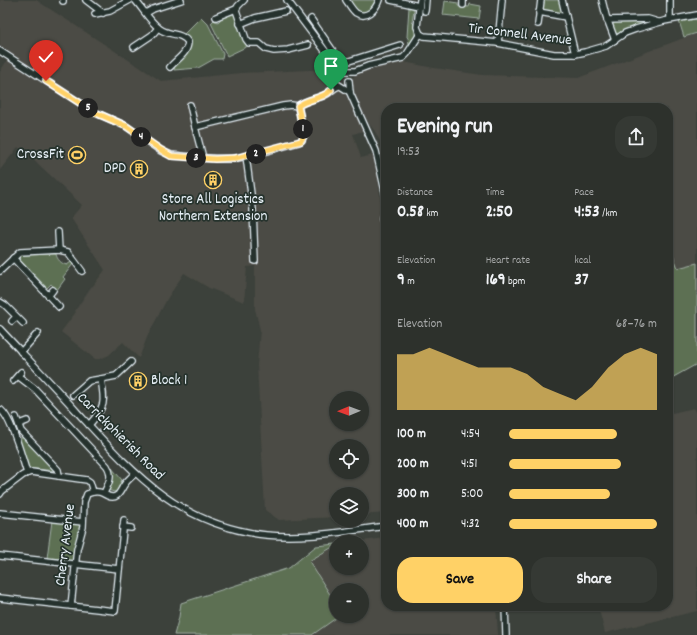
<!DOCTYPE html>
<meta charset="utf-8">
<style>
:root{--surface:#2d312c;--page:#353934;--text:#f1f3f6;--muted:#a7a9a9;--line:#484c48;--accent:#ffd166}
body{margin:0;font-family:Dekko,sans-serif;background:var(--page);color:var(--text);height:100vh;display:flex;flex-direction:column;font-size:15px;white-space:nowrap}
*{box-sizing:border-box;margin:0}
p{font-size:13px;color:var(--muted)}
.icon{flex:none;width:22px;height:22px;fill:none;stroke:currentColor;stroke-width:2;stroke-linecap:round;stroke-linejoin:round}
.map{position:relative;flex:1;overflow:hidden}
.sheet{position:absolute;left:381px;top:103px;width:292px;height:508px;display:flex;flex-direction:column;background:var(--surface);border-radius:16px;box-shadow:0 1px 3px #0004,0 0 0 1px var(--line)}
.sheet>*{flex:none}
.needle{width:26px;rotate:269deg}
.fabs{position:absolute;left:329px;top:391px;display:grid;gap:8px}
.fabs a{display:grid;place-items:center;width:40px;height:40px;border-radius:50%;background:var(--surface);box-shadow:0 1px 3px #0004,0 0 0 1px var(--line);font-size:20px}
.pin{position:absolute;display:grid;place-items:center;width:34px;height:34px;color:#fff;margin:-41px -17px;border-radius:50% 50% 50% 0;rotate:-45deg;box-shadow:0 0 4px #0007}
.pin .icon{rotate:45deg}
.km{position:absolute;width:20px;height:20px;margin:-10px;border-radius:50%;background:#222;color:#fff;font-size:11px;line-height:20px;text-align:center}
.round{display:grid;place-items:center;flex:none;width:42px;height:42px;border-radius:16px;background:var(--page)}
.headline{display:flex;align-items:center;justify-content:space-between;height:68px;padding:0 16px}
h1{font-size:22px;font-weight:800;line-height:30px}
.figures{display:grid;grid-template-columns:repeat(3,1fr);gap:6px;height:68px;padding:4px 16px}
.figures div{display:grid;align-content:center}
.figures b{font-size:17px;font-weight:800}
.figures small{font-size:11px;font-weight:400}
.figures p{font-size:11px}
.chart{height:112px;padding:8px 16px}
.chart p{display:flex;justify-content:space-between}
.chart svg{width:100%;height:72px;margin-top:4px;fill:var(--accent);opacity:.7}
.cta{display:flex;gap:8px;margin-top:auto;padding:8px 16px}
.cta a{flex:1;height:46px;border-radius:16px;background:var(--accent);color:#111;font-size:16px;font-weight:800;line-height:46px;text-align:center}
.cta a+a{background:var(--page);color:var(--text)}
ul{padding:0 16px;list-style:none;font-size:13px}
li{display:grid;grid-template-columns:64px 48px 1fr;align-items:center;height:30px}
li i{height:10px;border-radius:5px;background:var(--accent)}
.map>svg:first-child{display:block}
.built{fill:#4b4b45;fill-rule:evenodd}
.green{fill:#5d7053;stroke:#a2b0a6}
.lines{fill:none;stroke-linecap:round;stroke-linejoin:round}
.minor-casing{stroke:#e8f1f8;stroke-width:8}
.minor{stroke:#26332d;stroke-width:5.5}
.route-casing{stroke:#fff;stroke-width:8}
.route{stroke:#ffd166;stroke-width:5}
.labels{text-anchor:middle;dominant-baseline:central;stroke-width:3.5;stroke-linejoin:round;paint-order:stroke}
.street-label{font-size:15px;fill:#e8f1f8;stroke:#26332d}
.poi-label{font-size:15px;fill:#e8f1f8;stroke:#26332d;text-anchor:end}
</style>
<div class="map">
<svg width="697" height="635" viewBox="0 0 697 635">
<rect width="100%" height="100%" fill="#3c413b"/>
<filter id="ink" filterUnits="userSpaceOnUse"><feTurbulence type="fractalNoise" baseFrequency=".025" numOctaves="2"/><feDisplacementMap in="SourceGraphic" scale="8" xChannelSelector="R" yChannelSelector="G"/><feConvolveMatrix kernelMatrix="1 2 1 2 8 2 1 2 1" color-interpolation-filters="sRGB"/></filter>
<g filter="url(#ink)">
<!-- built -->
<g class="built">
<path d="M0,0H36L161,81L241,73L331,69L330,84L336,91H344L363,131L353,134L361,158L373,155L377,172L382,209L379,212L381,227L383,229L386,262V513L362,515V494H336V517L279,520L265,510L257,365L260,330L255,309V266L247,267L244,302L209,288L184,273L167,299L148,335L139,358L123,342L109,355L100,359H95L61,332L76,312L75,311L91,287L93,286L105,270L71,218L82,205L33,159L18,147L0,170V72L7,60L0,55ZM336,398H362V424H336ZM336,446H362V472H336Z"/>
<polygon points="697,33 697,263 677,269 671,250 668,252 668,108 386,108 386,166 380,141 374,130 369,124 356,97 351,82 355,74 360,71 404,62 434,68 482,75 578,78"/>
<polygon points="668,407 672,413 694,408 697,413 697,611 605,633 598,606 668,606"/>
<polygon points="386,538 386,606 496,606 498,635 312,635 339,616 362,616 362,590 336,590 336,604 309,561 336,545 336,568 362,568 362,542 353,542"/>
</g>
<!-- green -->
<g class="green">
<path d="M348,0H376C366,19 360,15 348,0Z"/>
<polygon points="542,0 559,0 562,12 560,14 544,11 541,8"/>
<polygon points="445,1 458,3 458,6 469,7 470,4 481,6 479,19 443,15"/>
<polygon points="409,7 413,8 414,10 412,22 414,24 415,36 407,49 409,44 408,38 407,37"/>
<polygon points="234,12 242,38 248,46 227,56 211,23 214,20 218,22 220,20 221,17"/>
<polygon points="201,17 208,24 223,54 222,59 214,59 198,68 174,70 175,63 185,55 191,44 188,39 183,35"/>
<polygon points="697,19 697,33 684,37 679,21"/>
<polygon points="649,21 648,22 629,28 616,35 612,23 615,22"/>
<polygon points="671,250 678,268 697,263 697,364 668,380 668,252"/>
<path d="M56,254C57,259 61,264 67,265L71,262L73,264L63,277L65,279L57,290L51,284L47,288L20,260L19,257L23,255Z"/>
<polygon points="17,438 25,438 56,471 27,468"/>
<path d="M111,467L122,480C119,484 119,491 114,492L108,490L113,477Z"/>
<polygon points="52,521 81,525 74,561 47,558"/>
<polygon points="336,544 336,545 309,561 336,604 336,616 339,616 312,635 174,635 179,617 181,603 289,568 316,546"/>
</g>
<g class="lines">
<defs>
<g id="minor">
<polyline points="86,0 103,13"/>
<path d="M135,0C143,9 150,22 160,29C169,36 181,32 188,42C188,53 177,59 170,67"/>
<polyline points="244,0 238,6 236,10 246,39 249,43 259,43 266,49 274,51 288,50 308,45"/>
<polyline points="287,0 335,64 342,71"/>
<path d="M346,0C349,4 352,10 356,13C367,20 376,9 379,0"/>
<polyline points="391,0 419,6"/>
<polyline points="562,0 575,54"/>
<polyline points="602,0 606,16 615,40"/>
<polyline points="670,0 670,19"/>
<polyline points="63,1 63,0"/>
<polyline points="463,5 463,0"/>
<polyline points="425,11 426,0"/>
<polyline points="539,12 566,17"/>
<polyline points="146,13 153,9 181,0"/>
<polyline points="95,14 110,11 130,0"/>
<polyline points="216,17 236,9"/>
<polyline points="311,19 338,58 343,61 349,61 400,45"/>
<polyline points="607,20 648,19 658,22"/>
<polyline points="240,24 255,18 286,11"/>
<polyline points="538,24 541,0"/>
<polyline points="420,34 424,36 498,43 554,54 575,54 585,52 606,46 625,33 636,29 664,21 697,15"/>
<polyline points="420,34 417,27 420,0"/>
<polyline points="498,43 502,0"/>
<polyline points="134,47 152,35 158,28"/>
<path d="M0,51L94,112L126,126L161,151L171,155L203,158L232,159L256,154L299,142L302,140L304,135L298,106C307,99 316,99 325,95C331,92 333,88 339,86"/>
<polyline points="333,62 334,82 350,92"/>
<polyline points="345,71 355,71 368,66 403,58 407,54 420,34"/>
<polyline points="349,81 350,93 376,151 386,196"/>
<polyline points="190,105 195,127"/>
<polyline points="246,156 253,209 255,261"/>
<polyline points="203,158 195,127 283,106 291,105 298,106"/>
<path d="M386,212C381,216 381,221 386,225"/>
<polyline points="58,232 59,250"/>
<polyline points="13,258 59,307"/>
<polyline points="0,271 20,252 59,250 68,252 82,271"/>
<polyline points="49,295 53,290"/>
<polyline points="0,302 5,305 23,323"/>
<polyline points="12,321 16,317"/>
<path d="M0,329C26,357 53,385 78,413C134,474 178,525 266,535C305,539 347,531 386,526"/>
<polyline points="21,352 38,333"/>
<path d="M18,376L35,389L107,466C113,476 109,483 104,493"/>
<polyline points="13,381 21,372"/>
<polyline points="73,395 89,381 101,379"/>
<path d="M1,410C12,419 22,458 27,473"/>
<polyline points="16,417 21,431 58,470 59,476"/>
<polyline points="19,424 27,421"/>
<path d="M89,425C106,406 105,402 101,379L116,376L131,362"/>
<path d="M0,494L2,491L23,475L31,472L87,480L90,482L93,492C100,491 102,493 108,496C118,500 120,491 124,485C127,480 132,477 135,473"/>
<polyline points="0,513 83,522"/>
<polyline points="123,527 131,528"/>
<polyline points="0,556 119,569"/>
<polyline points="0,598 115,611 124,520"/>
<polyline points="71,606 77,549 83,527 84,502 87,494 93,492"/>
<polyline points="505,606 506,635"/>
</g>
</defs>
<!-- minor casing -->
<use href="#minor" class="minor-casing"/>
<!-- minor -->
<use href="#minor" class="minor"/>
</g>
</g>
<g class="lines" filter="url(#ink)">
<defs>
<path id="route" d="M46,81L94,112L126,126L161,150L171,156L215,159L236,158L301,141L304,135L298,106C308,98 324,99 331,90"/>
</defs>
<!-- route casing -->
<use href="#route" class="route-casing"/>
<!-- route -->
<use href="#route" class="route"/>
</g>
<!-- icons -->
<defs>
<symbol id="stadium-ring" viewBox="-11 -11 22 22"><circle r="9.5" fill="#26332d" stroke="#ffd166" stroke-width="1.5"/><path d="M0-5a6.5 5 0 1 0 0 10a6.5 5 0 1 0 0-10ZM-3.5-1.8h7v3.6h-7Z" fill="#ffd166"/></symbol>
<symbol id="building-ring" viewBox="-11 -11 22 22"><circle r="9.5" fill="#26332d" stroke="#ffd166" stroke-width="1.5"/><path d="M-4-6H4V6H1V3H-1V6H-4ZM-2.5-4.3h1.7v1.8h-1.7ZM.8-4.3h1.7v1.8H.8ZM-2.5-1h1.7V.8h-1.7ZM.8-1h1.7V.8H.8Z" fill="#ffd166"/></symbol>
</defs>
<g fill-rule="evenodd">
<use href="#stadium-ring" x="67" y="145" width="20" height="20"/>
<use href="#building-ring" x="129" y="159" width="20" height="20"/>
<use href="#building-ring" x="203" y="170" width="20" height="20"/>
<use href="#building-ring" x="128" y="371" width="20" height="20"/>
</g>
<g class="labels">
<!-- street labels -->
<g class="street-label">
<text transform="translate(520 35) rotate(7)">Tir Connell Avenue</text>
<text transform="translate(120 437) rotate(45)">Carrickphierish Road</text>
<text transform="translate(66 545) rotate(-83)">Cherry Avenue</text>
</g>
<!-- poi labels -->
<g class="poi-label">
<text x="64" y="155">CrossFit</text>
<text x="126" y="169">DPD</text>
<text x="213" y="200" text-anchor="middle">Store All Logistics<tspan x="213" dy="17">Northern Extension</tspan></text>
<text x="151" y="381" text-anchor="start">Block 1</text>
</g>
</g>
</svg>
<div class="fabs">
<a><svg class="needle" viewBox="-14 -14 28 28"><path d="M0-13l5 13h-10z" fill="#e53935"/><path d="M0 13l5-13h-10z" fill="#a7a9a9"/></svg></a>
<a><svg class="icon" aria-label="locate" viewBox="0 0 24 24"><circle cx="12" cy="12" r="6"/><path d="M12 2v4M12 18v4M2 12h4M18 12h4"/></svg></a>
<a><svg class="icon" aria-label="layers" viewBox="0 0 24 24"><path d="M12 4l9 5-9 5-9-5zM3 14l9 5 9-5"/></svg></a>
<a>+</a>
<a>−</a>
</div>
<div class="pin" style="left:331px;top:90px;background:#1e9e55"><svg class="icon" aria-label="arrive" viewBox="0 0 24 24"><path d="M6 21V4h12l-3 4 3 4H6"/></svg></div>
<div class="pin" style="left:46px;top:81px;background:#d93025"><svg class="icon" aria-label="check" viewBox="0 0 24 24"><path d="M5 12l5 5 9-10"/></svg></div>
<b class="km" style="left:303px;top:129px">1</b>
<b class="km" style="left:256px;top:154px">2</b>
<b class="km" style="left:196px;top:158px">3</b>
<b class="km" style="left:141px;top:137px">4</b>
<b class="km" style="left:88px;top:108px">5</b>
<section class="sheet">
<div class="headline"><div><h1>Evening run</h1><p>19:53</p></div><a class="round"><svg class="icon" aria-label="share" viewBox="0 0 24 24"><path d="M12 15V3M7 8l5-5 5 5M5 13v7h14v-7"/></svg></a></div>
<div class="figures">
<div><p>Distance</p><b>0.58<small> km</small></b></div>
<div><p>Time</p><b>2:50</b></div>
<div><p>Pace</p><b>4:53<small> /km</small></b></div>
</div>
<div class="figures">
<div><p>Elevation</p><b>9<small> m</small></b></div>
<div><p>Heart rate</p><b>169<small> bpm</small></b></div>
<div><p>kcal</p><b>37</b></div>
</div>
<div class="chart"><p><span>Elevation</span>68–76 m</p>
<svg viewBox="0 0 160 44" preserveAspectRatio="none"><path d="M0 44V10L10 10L20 6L30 10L40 14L50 18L60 18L70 18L80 22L90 30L100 34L110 38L120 30L130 18L140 10L150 6L160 10V44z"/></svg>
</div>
<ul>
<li><b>100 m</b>4:54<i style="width:73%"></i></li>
<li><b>200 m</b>4:51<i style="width:76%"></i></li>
<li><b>300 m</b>5:00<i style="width:68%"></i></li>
<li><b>400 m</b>4:32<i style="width:100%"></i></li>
</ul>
<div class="cta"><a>Save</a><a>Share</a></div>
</section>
</div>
